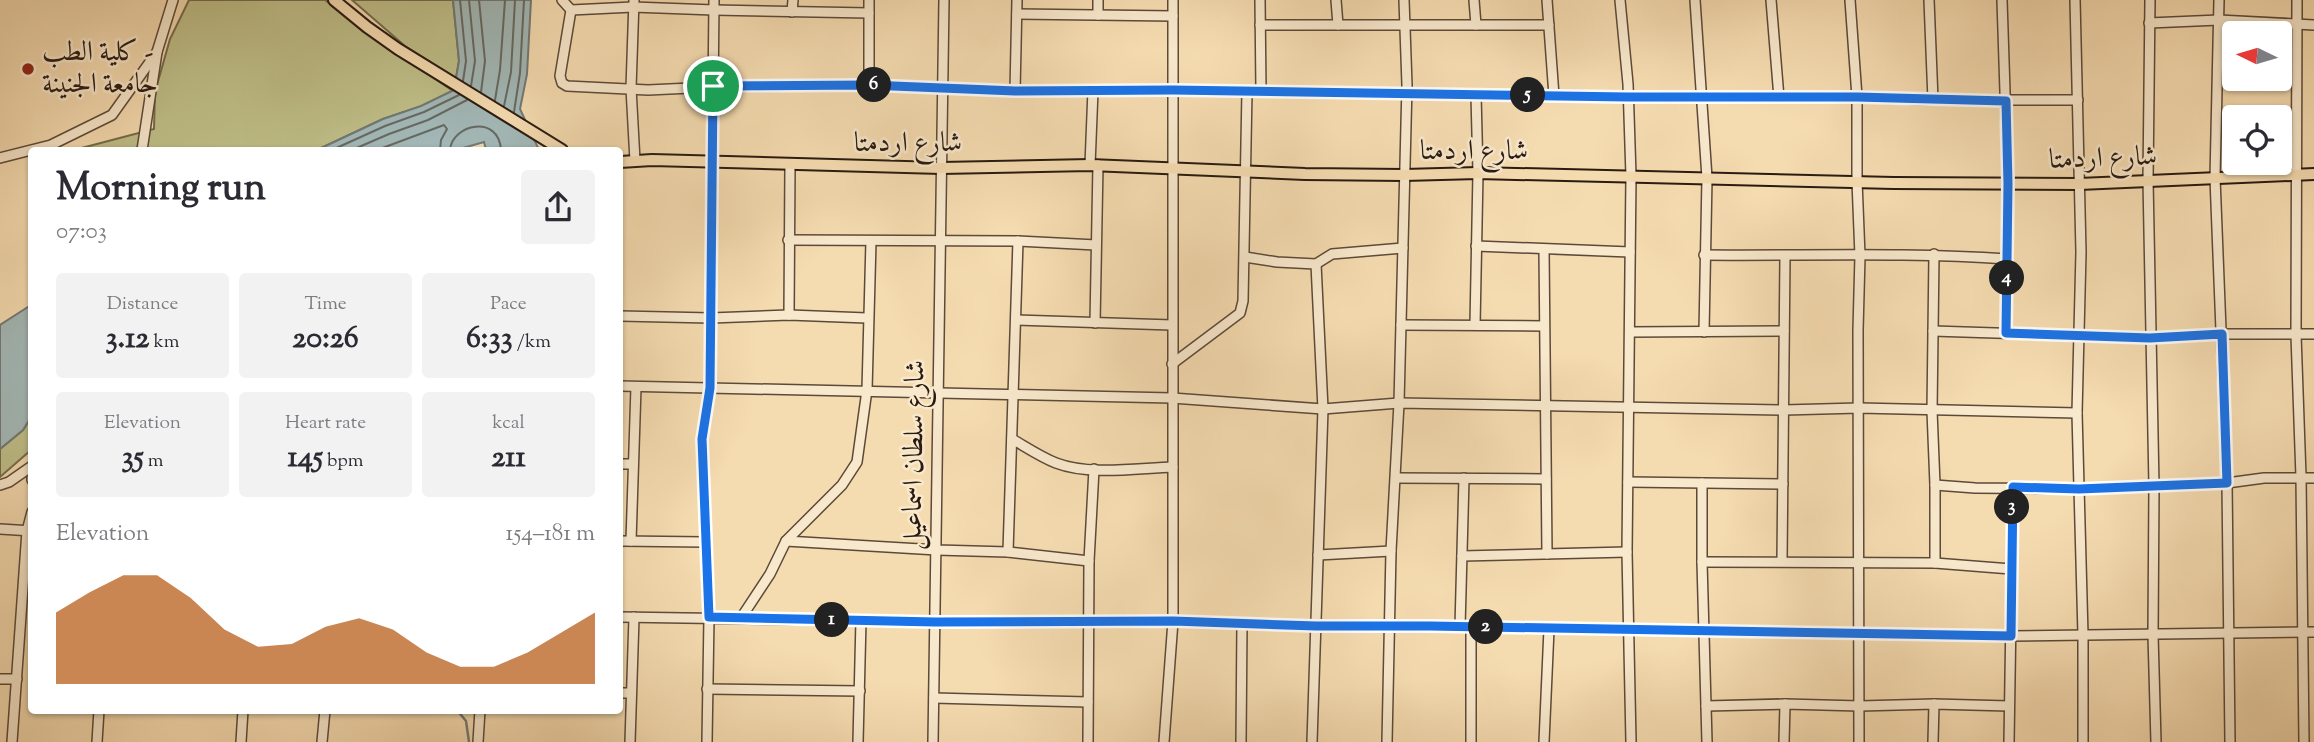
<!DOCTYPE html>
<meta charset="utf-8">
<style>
:root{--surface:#fff;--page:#f2f2f3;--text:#2b2b33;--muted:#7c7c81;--accent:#b45309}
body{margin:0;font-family:"Sorts Mill Goudy",Amiri,serif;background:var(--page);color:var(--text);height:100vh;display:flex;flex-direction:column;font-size:26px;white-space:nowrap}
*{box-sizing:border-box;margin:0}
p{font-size:23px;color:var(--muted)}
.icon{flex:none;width:38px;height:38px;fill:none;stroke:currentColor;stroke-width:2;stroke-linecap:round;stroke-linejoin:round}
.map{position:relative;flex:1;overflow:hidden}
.side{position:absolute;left:28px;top:147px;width:595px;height:567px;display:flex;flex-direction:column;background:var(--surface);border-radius:7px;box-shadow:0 2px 5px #0004}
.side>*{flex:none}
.needle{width:46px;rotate:275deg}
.buttons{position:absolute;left:2222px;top:21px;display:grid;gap:14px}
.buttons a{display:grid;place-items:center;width:70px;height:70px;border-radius:7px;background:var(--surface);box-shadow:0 2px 5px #0004;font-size:35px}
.pin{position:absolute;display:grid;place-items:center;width:60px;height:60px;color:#fff;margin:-30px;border:4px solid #fff;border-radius:50%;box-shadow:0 2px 7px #0007}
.km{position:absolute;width:35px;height:35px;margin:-18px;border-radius:50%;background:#222;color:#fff;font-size:19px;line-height:35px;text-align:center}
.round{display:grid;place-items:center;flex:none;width:74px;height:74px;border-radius:7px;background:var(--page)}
.overview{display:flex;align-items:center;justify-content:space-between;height:119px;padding:0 28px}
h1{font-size:38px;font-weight:700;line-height:52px}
.figures{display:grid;grid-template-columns:repeat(3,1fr);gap:10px;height:119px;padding:7px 28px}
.figures div{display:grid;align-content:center;border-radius:7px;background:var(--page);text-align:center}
.figures b{font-size:30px;font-weight:700}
.figures small{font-size:19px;font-weight:400}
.figures p{font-size:19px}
.chart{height:196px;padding:14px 28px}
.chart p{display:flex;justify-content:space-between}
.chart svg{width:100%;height:126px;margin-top:7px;fill:var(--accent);opacity:.7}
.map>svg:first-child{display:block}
.green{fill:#bfbf89;stroke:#746c4d;stroke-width:2}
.water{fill:#a2b8b7;stroke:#727975;stroke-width:2}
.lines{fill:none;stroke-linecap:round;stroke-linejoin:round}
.shore{stroke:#666964;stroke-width:2}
.stream{stroke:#727975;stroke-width:2.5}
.minor-casing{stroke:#5c4a39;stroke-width:12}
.major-casing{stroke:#291a11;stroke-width:14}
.minor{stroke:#f8e8cc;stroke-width:9}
.major{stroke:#f5dbb0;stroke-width:10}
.route-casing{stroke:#fff;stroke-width:14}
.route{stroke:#1a73e8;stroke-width:9}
.poi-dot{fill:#8f2418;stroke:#f8e8cc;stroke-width:2.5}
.labels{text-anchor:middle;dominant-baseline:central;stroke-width:5;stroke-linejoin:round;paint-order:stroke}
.poi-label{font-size:28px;fill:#291a11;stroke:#f8e8cc;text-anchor:start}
.street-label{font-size:28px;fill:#291a11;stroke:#f8e8cc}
</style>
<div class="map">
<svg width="2314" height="742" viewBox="0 0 2314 742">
<rect width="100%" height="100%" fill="#f5dbb0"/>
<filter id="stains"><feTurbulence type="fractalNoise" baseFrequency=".00286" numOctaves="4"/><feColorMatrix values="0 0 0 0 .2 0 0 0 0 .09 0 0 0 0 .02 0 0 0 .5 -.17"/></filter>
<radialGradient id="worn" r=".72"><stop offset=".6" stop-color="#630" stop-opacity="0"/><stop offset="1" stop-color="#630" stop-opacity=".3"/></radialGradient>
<!-- green -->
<g class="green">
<polygon points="189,0 325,0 379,41 453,91 422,106 383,119 317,150 74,150 154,129 155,92 170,39"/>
<polygon points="352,0 453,0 459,61 456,78 405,46"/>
<polygon points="31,417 31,450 0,477 0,449 23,430"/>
</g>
<!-- water -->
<g class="water">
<polygon points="453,0 531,0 527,74 520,109 539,150 486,150 484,142 456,150 317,150 383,119 421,106 454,90 459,61"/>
<polygon points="31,305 31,417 23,430 0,449 0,325"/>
</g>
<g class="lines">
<!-- shore -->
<g class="shore">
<polyline points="460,0 466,61 463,81"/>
<polyline points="469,0 475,61 471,86"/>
<polyline points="479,0 485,61 481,92"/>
<polyline points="495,100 500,70 505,0"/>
<polyline points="504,106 511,72 515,0"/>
<polyline points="514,112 520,73 524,0"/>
<polyline points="332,150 385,126 424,112 459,95"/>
<polyline points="352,150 389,134 428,120 467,100"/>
<polyline points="377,150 444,125 447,129 441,140 440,150"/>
<path d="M450,150C452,124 499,114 501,150"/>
</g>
<!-- stream -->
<polyline class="stream" points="457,710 466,721 469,742"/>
<defs>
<g id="minor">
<polyline points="562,0 571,10 560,76 562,83 567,86 648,90 713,87 869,85 1015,91 1173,90 1628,97 1857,97 1933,100 2078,100"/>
<polyline points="634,0 631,88 635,161"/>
<polyline points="1260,0 1261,91"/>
<polyline points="1336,0 1338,25"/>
<polyline points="1474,0 1476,25"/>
<polyline points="1547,0 1554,96"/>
<polyline points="1620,0 1628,84 1631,176 1627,552 1631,742"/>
<polyline points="1695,0 1707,178 1704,332"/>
<polyline points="1771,0 1779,98"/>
<polyline points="1850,0 1857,97 1857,181 1860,256 1858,330 1859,742"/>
<polyline points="1929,0 1933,100"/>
<polyline points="2002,0 2008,184 2006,333"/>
<polyline points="2075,0 2081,252 2077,413 2083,635 2083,742"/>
<polyline points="2150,0 2148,180 2154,486 2153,635 2156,742"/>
<polyline points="2219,0 2215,178 2227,483 2230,742"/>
<polyline points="2297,0 2296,335 2301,477 2304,742"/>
<polyline points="571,10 633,7 714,10 869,13"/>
<polyline points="792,12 793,0"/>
<polyline points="1017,14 1173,16"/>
<polyline points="1098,15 1098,0"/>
<polyline points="2149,23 2219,20 2314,25"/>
<polyline points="1260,25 1549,25"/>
<polyline points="869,85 869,0"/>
<polyline points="1015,91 1017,0"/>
<polyline points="142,150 157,52 173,0"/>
<polyline points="0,158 51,145 112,115 157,52"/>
<polyline points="1090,165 1093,90"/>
<polyline points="788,240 1018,241 1096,245"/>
<polyline points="1476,246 1630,252"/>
<polyline points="1544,250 1547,554"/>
<polyline points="1934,254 1932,411 1935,485 1935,563"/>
<path d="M1704,255C1805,256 1906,252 2007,259"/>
<polyline points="1245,257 1277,262 1316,264 1332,254 1403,248"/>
<polyline points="789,315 790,165"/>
<polyline points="620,316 711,318 789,315 867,318"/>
<polyline points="1016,320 1172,325"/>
<polyline points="1095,323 1098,165"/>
<polyline points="1401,325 1544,326"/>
<polyline points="1475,325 1478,173 1476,95"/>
<polyline points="1933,331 2150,338 2222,334 2314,334"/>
<polyline points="1630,332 1784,331"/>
<polyline points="1172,364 1240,313 1243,301 1247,91"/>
<polyline points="620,386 1172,398 1323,409 1399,403 1784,410 1859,408 2077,413"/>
<path d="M1012,439C1026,447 1041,457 1056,463C1090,476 1138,468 1173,467"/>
<polyline points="620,464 633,464"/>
<polyline points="32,478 32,480"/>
<polyline points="1396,478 1546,479"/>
<polyline points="1628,482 1783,484"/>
<polyline points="1702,483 1702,562 1707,742"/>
<polyline points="0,485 9,482 32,466"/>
<polyline points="1935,485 1975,488 2079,489 2227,483 2264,478 2314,478"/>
<polyline points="0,529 32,531"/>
<polyline points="620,541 705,542"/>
<polyline points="631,541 636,387"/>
<polyline points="786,541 937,550 1008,552 1089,561"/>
<polyline points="1008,552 1018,241"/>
<polyline points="1318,555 1391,551"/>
<polyline points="1462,556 1627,552"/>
<polyline points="1782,561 1785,256"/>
<polyline points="1702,562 1935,563 2011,569"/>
<polyline points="620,617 935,622 1173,621 1316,626 1430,626 2011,636 2314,632"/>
<polyline points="741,618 770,574 786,541 842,485 857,462 867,390 871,241"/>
<polyline points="1460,627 1464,478"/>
<polyline points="1471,627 1471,742"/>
<polyline points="0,679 17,679"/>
<polyline points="707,689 860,691"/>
<polyline points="620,693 631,693"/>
<polyline points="934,698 1088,702"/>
<polyline points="1706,706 1785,704 1860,706 1934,704 2009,706"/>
<polyline points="12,742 27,531 32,512"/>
<polyline points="97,742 99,710"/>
<polyline points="241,742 243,710"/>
<polyline points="322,742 325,710"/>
<polyline points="478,742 480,710"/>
<polyline points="630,742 634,617"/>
<polyline points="707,742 709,617 702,439 710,388 714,0"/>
<polyline points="858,742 861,620"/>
<polyline points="933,742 944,0"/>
<polyline points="1088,742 1089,561 1094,469"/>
<polyline points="1164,742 1173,621 1173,0"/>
<polyline points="1241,742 1242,623"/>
<polyline points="1312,742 1323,409 1316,264"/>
<polyline points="1387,742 1391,551 1399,403 1407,85 1404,0"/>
<polyline points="1544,742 1549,629"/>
<polyline points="1784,742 1785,704"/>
<polyline points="1933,742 1934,704"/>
<polyline points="2009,742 2013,487"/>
</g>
<g id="major">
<polyline points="334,0 367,27 398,49 562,150"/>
<polyline points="620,162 652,160 941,168 1090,165 1305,174 1404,175 1478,173 1894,183 2079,184 2314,174"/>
</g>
</defs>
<!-- minor casing -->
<use href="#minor" class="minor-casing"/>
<!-- major casing -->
<use href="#major" class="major-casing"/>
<!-- minor -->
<use href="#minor" class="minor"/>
<!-- major -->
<use href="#major" class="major"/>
</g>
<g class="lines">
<defs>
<polygon id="route" points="869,85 1015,91 1173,90 1628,97 1857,97 2006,101 2008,184 2006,333 2150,338 2222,334 2227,483 2079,489 2013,487 2011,636 1430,626 1316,626 1173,621 935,622 709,617 702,439 710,388 713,86"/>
</defs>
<!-- route casing -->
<use href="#route" class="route-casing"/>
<!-- route -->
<use href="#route" class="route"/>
</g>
<!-- markers -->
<circle class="poi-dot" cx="28" cy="69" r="7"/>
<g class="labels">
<!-- poi labels -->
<g class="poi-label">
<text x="42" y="53">كلية الطب -<tspan x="42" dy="32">جامعة الجنينة</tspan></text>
</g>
<!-- street labels -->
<g class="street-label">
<text x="908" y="144">شارع اردمتا</text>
<text x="1474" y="152">شارع اردمتا</text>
<text transform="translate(2103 159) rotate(-2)">شارع اردمتا</text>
<text transform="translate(915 455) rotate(-89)">شارع سلطان اسماعيل</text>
</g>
</g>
<rect width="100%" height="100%" filter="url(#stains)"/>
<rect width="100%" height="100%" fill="url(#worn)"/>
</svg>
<div class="buttons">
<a><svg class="needle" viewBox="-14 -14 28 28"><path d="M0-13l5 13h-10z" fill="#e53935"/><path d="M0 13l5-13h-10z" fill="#7c7c81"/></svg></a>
<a><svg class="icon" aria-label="locate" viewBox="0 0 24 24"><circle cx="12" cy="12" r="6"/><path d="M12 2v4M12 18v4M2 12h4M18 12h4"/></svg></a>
</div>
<div class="pin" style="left:713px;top:86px;background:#1e9e55"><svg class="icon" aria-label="arrive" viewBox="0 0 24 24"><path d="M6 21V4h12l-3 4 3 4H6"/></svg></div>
<b class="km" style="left:832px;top:620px">1</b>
<b class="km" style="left:1486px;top:627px">2</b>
<b class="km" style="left:2012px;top:507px">3</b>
<b class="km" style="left:2007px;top:278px">4</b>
<b class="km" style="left:1528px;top:95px">5</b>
<b class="km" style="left:874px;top:85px">6</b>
<section class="side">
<div class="overview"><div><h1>Morning run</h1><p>07:03</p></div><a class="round"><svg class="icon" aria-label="share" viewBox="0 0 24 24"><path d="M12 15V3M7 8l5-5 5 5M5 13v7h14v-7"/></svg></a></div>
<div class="figures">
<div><p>Distance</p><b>3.12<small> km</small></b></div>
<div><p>Time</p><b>20:26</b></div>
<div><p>Pace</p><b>6:33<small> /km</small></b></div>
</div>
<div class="figures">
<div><p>Elevation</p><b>35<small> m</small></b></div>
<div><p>Heart rate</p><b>145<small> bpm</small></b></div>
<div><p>kcal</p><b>211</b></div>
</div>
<div class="chart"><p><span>Elevation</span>154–181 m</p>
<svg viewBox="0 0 160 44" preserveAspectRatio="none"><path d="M0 44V19L10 12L20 6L30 6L40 14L50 25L60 31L70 30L80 24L90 21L100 25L110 33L120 38L130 38L140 33L150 26L160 19V44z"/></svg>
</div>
</section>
</div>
